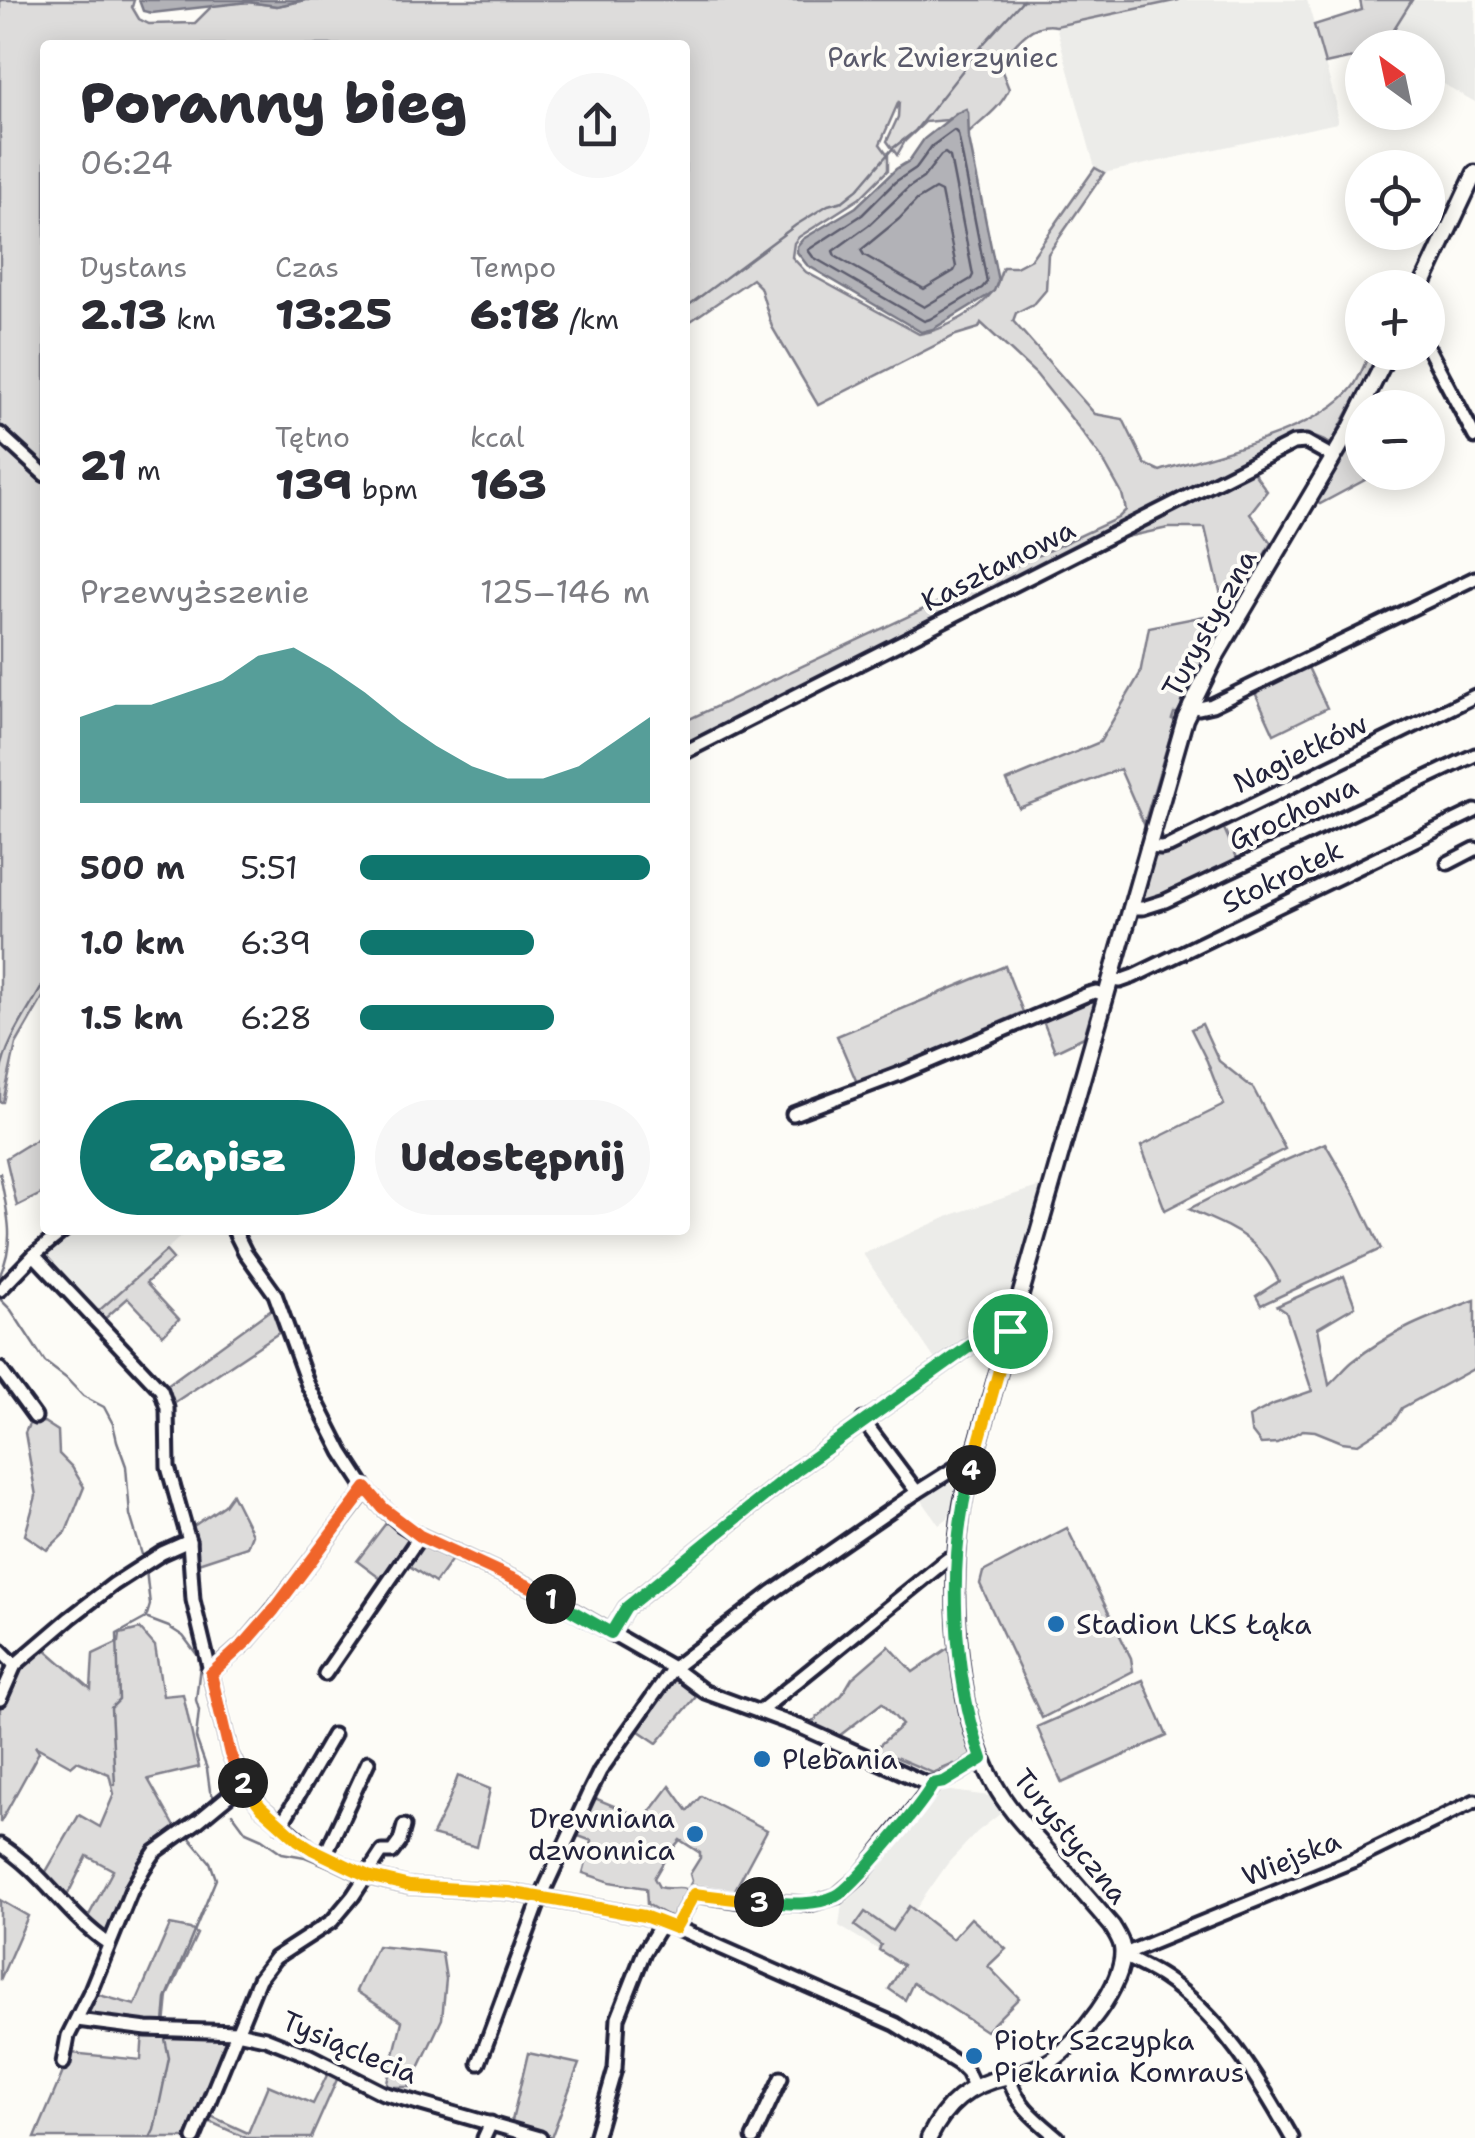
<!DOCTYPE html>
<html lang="pl">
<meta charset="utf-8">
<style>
:root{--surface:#fff;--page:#f7f7f7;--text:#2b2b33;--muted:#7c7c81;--accent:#0f766e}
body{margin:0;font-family:"Shantell Sans",sans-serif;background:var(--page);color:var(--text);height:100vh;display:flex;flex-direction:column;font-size:38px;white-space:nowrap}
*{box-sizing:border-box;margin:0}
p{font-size:32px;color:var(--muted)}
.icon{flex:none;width:55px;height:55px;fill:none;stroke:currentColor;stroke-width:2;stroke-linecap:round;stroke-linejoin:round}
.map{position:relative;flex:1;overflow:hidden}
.panel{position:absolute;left:40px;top:40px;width:650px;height:1195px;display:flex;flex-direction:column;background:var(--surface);border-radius:10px;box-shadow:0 5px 25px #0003}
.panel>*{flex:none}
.needle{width:65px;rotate:327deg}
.controls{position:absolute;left:1345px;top:30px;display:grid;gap:20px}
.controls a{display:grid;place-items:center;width:100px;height:100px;border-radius:50%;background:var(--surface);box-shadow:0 5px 25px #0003;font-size:50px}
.pin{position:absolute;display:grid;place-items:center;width:85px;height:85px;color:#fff;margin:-42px;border:5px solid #fff;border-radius:50%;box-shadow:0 2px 10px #0007}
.km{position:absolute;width:50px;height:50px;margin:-25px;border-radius:50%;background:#222;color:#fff;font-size:28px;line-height:50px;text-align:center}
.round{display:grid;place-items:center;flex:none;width:105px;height:105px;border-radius:52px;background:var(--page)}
.head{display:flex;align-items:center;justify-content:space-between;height:170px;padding:0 40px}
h1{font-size:55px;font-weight:800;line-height:75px}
.stats{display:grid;grid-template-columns:repeat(3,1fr);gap:15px;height:170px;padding:10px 40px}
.stats div{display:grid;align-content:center}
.stats b{font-size:42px;font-weight:800}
.stats small{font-size:28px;font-weight:400}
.stats p{font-size:28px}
.chart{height:280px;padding:20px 40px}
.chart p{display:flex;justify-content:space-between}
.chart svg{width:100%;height:180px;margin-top:10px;fill:var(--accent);opacity:.7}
.action{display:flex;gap:20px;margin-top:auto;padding:20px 40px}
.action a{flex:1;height:115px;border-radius:60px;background:var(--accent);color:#fff;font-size:40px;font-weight:800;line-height:115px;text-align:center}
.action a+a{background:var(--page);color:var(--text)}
ul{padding:0 40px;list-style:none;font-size:32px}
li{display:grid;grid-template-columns:160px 120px 1fr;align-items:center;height:75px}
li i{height:25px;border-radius:12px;background:var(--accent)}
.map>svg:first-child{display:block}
.built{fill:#ecece9}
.green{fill:#dddcdb;stroke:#807f8b;stroke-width:2.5;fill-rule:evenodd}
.water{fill:#b2b2b7;stroke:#787885;stroke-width:2.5}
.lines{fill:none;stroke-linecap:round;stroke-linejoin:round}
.shore{stroke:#5c5c6d;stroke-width:2.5}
.stream{stroke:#787885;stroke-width:2.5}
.minor-casing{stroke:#22223b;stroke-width:19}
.major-casing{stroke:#22223b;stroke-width:21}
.minor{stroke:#fdfcf7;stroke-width:11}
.major{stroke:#fdfcf7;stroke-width:14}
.split-1-casing{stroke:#fff;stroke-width:20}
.split-2-casing{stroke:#fff;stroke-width:20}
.split-3-casing{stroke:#fff;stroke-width:20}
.split-4-casing{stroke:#fff;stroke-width:20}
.split-5-casing{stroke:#fff;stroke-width:20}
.split-1{stroke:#22a559;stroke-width:12}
.split-2{stroke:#f0652b;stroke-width:12}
.split-3{stroke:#f5b400;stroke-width:12}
.split-4{stroke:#22a559;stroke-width:12}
.split-5{stroke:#f5b400;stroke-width:12}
.poi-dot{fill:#1f6fb2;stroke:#fdfcf7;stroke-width:4}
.labels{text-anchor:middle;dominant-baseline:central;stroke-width:8;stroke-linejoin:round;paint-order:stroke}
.park-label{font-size:28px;fill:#5a5a6b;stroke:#fdfcf7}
.street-label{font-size:28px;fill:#22223b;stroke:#fdfcf7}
.poi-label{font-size:28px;fill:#22223b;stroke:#fdfcf7;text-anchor:start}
</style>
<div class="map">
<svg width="1475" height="2138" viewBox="0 0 1475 2138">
<rect width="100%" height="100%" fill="#fdfcf7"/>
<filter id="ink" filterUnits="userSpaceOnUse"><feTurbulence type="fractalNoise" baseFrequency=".01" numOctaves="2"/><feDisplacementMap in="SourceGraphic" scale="20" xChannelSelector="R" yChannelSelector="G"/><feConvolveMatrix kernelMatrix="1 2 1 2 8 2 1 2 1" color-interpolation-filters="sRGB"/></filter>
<g filter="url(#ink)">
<!-- built -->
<g class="built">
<polygon points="1179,0 1307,0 1336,103 1337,123 1104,173 1095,168 1056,26"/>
<polygon points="1412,0 1475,0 1475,102 1428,75 1428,48 1386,47 1385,43"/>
<polygon points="1041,1186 1003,1325 989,1324 936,1361 863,1254 954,1214"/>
<polygon points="64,1230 188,1230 91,1318 34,1255"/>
<polygon points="962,1467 949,1517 939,1525 919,1496"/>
<polygon points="936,1789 989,1796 994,1792 1005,1810 977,1832 948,1863 915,1910 909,1906 879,1950 839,1926 843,1896"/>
</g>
<!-- green -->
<g class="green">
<path d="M0,0H134L132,7L139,19L149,24L195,23L213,5L248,2L277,6L305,0H1179L1056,26C1030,21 1014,46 999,64L1009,89C1000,109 983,119 968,134V113H956L947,120L925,122L905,141L897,155L887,141L898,117L899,101L880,144L888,155V170L860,198L799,237L794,243L792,257L806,272L919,334C942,331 982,310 994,289C998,283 1000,274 1003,267H1016L1031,259L1095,168L1104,173L1048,254L1046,290L1035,303L1016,313L1013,321L1095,414L1123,419L1145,464L1160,471C1213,454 1317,432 1352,388C1360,378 1364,364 1370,353H1379L1331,444C1316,437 1307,432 1290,437L685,744V721L1118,518L1126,510L1122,494L1103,460L1079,428L1036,374L981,323L979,328L956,335L818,405L772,327L760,287L752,279L685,325V45H45V994L16,1044L3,1102H0Z"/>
<polygon points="1360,0 1412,0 1385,43 1386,47 1362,48 1362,56 1325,64 1314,25 1362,10"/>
<polygon points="1362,421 1362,472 1378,473 1320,504 1312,499"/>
<polygon points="1251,469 1267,491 1250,513 1271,543 1200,666 1178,713 1174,713 1172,719 1175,720 1144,824 1120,769 1019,808 1007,781 1100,742 1140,674 1149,627 1225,612 1205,528 1168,528 1121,538"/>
<polygon points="1306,663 1327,708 1274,734 1253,688"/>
<polygon points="1221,822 1238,860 1137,906 1152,851"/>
<polygon points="1005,966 1023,1012 858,1085 837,1036"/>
<polygon points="1096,996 1084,1037 1055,1051 1041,1016"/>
<polygon points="1202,1024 1219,1061 1253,1088 1285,1149 1165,1210 1141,1146 1224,1105 1207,1061 1191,1029"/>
<polygon points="45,1134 45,1192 17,1206 6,1158"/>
<path d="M1325,1143L1356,1196L1381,1249L1261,1305L1256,1296L1279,1281C1257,1235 1233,1229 1189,1209L1275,1165Z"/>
<polygon points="166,1251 173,1259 146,1283 179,1319 163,1335 128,1298 101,1322 94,1315"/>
<path d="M1344,1276L1355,1306L1318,1328L1329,1385C1337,1378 1344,1369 1352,1362C1389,1332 1431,1316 1475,1300V1368L1402,1408L1394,1421L1358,1444L1342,1442L1315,1431L1303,1430L1277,1443L1261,1444L1251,1431L1249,1417L1274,1404L1312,1391L1286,1312L1277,1306Z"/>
<polygon points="277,1305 286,1328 169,1406 163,1388"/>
<polygon points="44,1422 58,1431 59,1454 72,1467 84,1487 66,1532 47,1550 25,1535 36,1496 25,1433 29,1424"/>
<polygon points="232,1494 252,1534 247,1547 195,1564 192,1527 224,1505"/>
<polygon points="390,1518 415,1537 385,1582 357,1561"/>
<polygon points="1067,1528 1131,1658 1133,1671 1042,1718 980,1584 983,1572"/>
<polygon points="422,1540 455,1555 435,1583 405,1563"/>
<polygon points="140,1629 155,1646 163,1696 183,1694 199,1767 148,1779 178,1832 152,1850 108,1940 86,1921 113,1870 87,1856 65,1900 44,1875 79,1815 100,1827 114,1794 109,1774 77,1761 71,1766 35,1746 39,1752 0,1823 0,1705 20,1666 43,1647 91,1689 93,1654 119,1642 120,1634"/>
<polygon points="889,1646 913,1672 951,1646 960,1713 972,1757 959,1768 954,1764 933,1773 886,1753 874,1755 873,1751 902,1725 882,1703 839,1736 810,1724 842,1695 852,1678"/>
<polygon points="674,1676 700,1692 657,1743 633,1727"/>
<polygon points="1143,1680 1167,1736 1062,1783 1037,1727"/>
<polygon points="458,1776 490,1789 477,1847 432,1835 447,1805"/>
<path d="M670,1786L688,1811L701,1796L767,1830L731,1897L693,1891L673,1919L647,1904L646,1888L610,1882L583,1873L592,1841L573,1834L590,1796L645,1819ZM680,1840L700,1853V1858L690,1874L692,1881L690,1885L694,1888L692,1892C680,1884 671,1891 659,1887L654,1878L668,1854Z"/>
<polygon points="0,1900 28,1916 0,1980"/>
<polygon points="909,1906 952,1939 971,1918 1006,1949 988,1966 1019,1998 986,2031 913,1983 905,2000 889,1989 903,1965 879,1950 881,1945 855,1926 865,1912 892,1931"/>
<polygon points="170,1925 190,1929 197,1934 168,1996 165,2026 112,2021 83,2014 92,1993 135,2005"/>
<polygon points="377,1946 442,1953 446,1979 442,2019 410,2087 386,2087 402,2021 356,1991"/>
<polygon points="143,2032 227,2036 231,2040 190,2138 35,2138 71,2053 141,2060"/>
<polygon points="528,2053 579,2064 551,2138 511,2125"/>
<polygon points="330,2069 339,2075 311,2138 246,2138 206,2120 209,2115 248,2133 268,2085 313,2104"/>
</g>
<!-- water -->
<g class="water">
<polygon points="139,0 305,0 277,6 248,2 152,13 143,11"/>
<polygon points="966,109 968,113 969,139 998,281 994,291 987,296 933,329 921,332 807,265 797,252 797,246 803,239 856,207 896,169 909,161 924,139 957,113"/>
</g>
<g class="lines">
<!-- shore -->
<g class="shore">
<polygon points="954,130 958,134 987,282 982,288 930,319 924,321 813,257 808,250 862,215 895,182 916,168 932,146"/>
<polygon points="945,153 950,157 973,275 971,279 924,307 835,256 833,251 869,225 908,188 923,178 941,155"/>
<polygon points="935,189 941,192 956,267 954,271 924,289 864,255 861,250 899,219 917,200"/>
</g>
<!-- stream -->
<g class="stream">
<polyline points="685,308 796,225 828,205 843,201 858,189 893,148 915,131 985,42 1023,0"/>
<path d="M0,1075C6,1040 29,1011 45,981"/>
<path d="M0,1173C6,1211 17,1238 0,1275"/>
<polyline points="1,1300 11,1310 45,1362 66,1378 83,1396 104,1407 113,1424 117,1441 126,1466 130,1515 143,1558"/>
<polyline points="148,1619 169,1627 183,1636 198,1656 200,1666 196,1700 199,1710 196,1738 207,1769 210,1791 215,1799"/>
<polyline points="115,1785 111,1708 119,1700 117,1634 146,1618 150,1605 146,1570"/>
<polyline points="232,1813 246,1832 262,1839 282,1853 305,1857 352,1876"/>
<polyline points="164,2023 166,1999 216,1879 210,1862 190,1838 190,1835"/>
<polyline points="150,2138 154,2130 169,2058 164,2034"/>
</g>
<defs>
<g id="minor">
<polyline points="1428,348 1475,437"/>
<polyline points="0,434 45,475"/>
<polyline points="1190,705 1199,708 1212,705 1475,578"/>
<polyline points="685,752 1293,443 1306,442 1333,457"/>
<polyline points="1147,847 1161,848 1169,846 1475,696"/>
<polyline points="1448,863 1475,849"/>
<polyline points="1130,908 1143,908 1165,901 1475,755"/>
<polyline points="1110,980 1120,981 1134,976 1475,811"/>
<polyline points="793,1114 902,1073 1088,994 1096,992 1105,995"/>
<path d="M234,1230L245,1252L275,1294L308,1385L342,1452L366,1489L383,1508L402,1525L420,1536L533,1588L673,1668L705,1692L801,1727L925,1783C946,1786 964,1768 982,1759"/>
<polyline points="34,1255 161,1390 167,1408 168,1467 189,1541 193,1600 230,1754 244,1783 261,1807 311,1849 367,1876 409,1886 509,1892 644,1916 675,1927 895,2024 959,2064 967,2072 974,2087"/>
<polyline points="0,1290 34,1255 64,1230"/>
<polyline points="0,1369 35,1417"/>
<polyline points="863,1420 917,1492"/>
<polyline points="611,1633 626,1608 795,1471 988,1333 1001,1329 1010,1331"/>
<polyline points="0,1650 15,1665"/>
<polyline points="211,1673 247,1641 274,1609 366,1489"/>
<polyline points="325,1674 420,1536"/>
<polyline points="0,1699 15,1665 70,1618 114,1584 162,1553 189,1541"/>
<polyline points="759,1712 944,1562 948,1559 957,1560"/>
<polyline points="281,1825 333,1735"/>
<path d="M0,1845C44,1872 65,1914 109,1944"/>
<polyline points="325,1855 368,1762"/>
<polyline points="675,1927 694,1894 742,1901 810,1904 837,1896 859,1877 933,1785"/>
<polyline points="1122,1955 1352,1861 1475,1801"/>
<path d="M1122,1955C1136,1963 1151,1969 1164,1978C1222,2017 1258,2078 1292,2138"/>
<polyline points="77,2020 147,2029 237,2032 265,2038 308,2055 383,2093 540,2138"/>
<polyline points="63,2063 68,2036 90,1992 132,1889 144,1868 155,1852 198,1821 244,1783"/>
<polyline points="479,2063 540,1899 588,1795 600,1771 673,1668 771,1593 917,1492 958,1466 972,1466"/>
<path d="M1009,2076C1014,2103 1038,2121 1058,2138"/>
<polyline points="194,2138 259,1979 275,1958 332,1921 353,1896 382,1852 392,1852 400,1841 404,1826"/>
<polyline points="484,2138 491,2123"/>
<polyline points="595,2138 615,2069 618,2018 644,1952 662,1923"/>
<polyline points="753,2138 781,2078"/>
</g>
<g id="major">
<polyline points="1421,288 1475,173"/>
<path d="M929,2138C945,2105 968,2085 1005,2077C1020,2073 1036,2070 1049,2062C1077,2045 1128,1982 1122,1947C1121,1940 1116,1933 1112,1926C1089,1899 1065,1872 1042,1845C1025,1826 1007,1807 995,1785C957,1719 950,1596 960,1522C963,1492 973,1462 981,1433L1185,719L1216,656L1352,426L1389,352"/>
</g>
</defs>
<!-- minor casing -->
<use href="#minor" class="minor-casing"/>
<!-- major casing -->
<use href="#major" class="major-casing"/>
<!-- minor -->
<use href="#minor" class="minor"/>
<!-- major -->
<use href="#major" class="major"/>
</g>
</g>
<g class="lines" filter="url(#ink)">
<defs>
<polyline id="split-1" points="551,1599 611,1633 626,1608 795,1471 988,1333 1001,1330 1010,1331"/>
<polyline id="split-2" points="243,1783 230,1754 211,1674 247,1641 274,1610 366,1488 383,1508 420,1536 533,1588 551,1599"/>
<polyline id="split-3" points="243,1783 261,1807 298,1840 312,1849 368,1876 410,1886 509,1892 644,1916 675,1928 694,1894 759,1902"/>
<path id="split-4" d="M759,1902C785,1903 812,1907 836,1896C853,1888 923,1803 933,1784L944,1782L982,1759C952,1672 947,1559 971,1470"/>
<polyline id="split-5" points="971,1470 1010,1331"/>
</defs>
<!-- split-1 casing -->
<use href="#split-1" class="split-1-casing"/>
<!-- split-2 casing -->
<use href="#split-2" class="split-2-casing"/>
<!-- split-3 casing -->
<use href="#split-3" class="split-3-casing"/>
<!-- split-4 casing -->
<use href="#split-4" class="split-4-casing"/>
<!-- split-5 casing -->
<use href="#split-5" class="split-5-casing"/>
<!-- split-1 -->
<use href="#split-1" class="split-1"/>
<!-- split-2 -->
<use href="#split-2" class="split-2"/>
<!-- split-3 -->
<use href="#split-3" class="split-3"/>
<!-- split-4 -->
<use href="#split-4" class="split-4"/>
<!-- split-5 -->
<use href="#split-5" class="split-5"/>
</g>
<!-- markers -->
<g class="poi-dot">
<circle cx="1056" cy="1624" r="10"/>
<circle cx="762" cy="1759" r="10"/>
<circle cx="695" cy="1834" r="10"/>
<circle cx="974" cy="2056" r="10"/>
</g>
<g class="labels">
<!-- park labels -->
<g class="park-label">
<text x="943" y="57">Park Zwierzyniec</text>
</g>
<!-- street labels -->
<g class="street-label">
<text transform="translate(998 565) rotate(-27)">Kasztanowa</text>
<text transform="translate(1209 623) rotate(-61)">Turystyczna</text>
<text transform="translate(1300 753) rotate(-26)">Nagietków</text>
<text transform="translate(1293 813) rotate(-25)">Grochowa</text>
<text transform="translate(1282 876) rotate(-26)">Stokrotek</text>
<text transform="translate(1071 1836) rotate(51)">Turystyczna</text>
<text transform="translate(1291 1858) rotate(-22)">Wiejska</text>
<text transform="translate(350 2047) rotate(23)">Tysiąclecia</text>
</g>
<!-- poi labels -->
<g class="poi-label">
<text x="1076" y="1624">Stadion LKS Łąka</text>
<text x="782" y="1759">Plebania</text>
<text x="675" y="1818" text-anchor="end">Drewniana<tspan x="675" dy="32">dzwonnica</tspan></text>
<text x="994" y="2040">Piotr Szczypka<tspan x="994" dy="32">Piekarnia Komraus</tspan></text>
</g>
</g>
</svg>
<div class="controls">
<a><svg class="needle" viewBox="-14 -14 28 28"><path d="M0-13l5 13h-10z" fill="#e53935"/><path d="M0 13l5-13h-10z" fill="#7c7c81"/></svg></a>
<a><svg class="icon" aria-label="locate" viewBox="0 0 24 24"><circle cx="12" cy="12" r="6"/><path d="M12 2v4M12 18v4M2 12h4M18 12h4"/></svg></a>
<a>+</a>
<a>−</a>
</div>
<div class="pin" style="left:1010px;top:1331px;background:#1e9e55"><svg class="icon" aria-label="arrive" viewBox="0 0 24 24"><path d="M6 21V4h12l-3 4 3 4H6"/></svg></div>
<b class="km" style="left:551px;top:1599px">1</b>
<b class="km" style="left:243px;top:1783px">2</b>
<b class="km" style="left:759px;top:1902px">3</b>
<b class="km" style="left:971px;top:1470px">4</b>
<section class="panel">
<div class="head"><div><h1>Poranny bieg</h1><p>06:24</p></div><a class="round"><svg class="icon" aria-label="share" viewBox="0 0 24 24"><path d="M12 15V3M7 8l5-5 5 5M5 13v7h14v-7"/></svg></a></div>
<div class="stats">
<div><p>Dystans</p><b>2.13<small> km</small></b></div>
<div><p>Czas</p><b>13:25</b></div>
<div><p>Tempo</p><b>6:18<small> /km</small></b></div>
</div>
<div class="stats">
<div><b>21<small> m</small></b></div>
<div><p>Tętno</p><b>139<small> bpm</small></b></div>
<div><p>kcal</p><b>163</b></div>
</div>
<div class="chart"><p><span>Przewyższenie</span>125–146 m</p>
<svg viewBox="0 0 160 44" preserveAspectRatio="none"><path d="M0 44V23L10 20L20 20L30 17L40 14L50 8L60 6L70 11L80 17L90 24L100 30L110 35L120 38L130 38L140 35L150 29L160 23V44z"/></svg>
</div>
<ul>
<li><b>500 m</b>5:51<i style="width:100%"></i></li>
<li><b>1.0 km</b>6:39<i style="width:60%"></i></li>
<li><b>1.5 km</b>6:28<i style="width:67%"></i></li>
</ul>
<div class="action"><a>Zapisz</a><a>Udostępnij</a></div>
</section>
</div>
